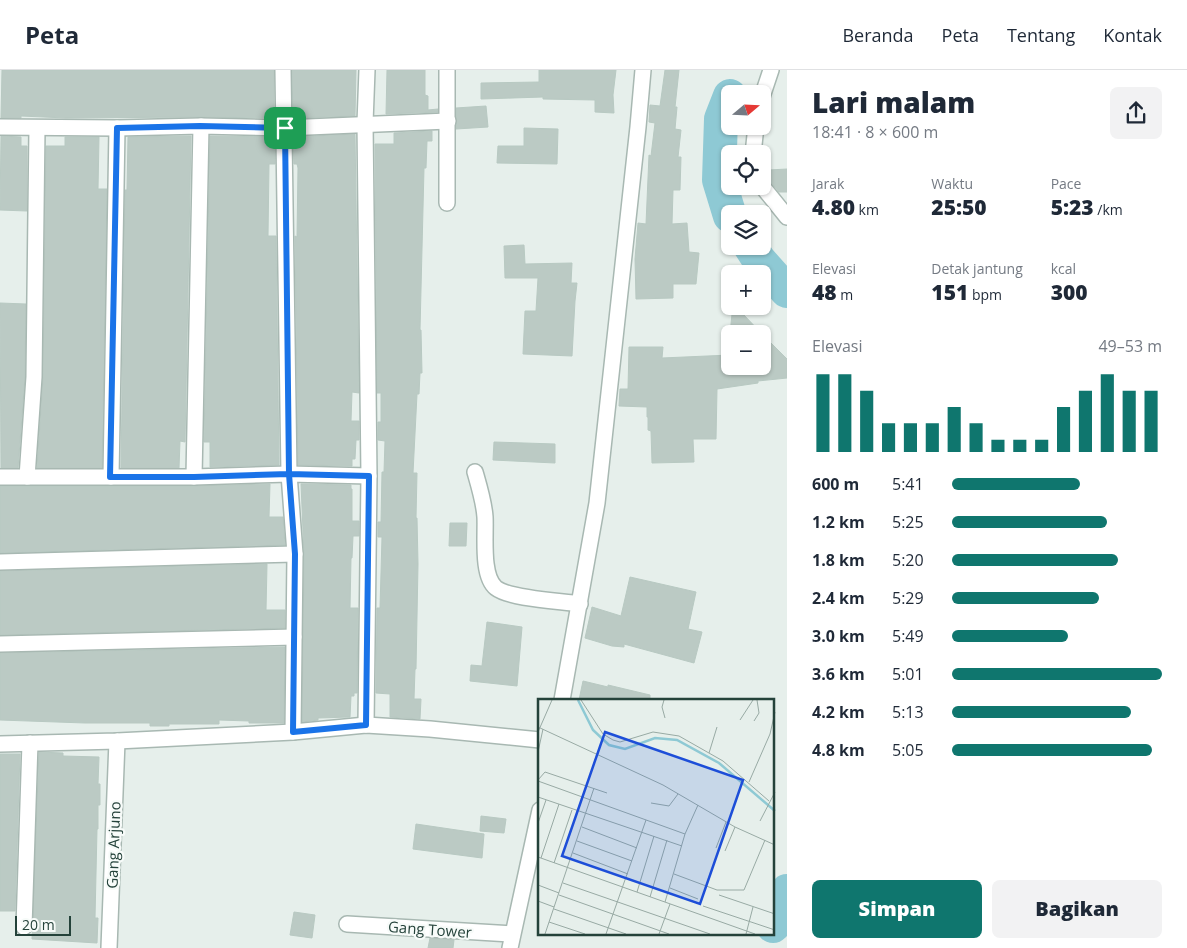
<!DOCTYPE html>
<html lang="id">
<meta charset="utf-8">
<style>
:root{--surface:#fff;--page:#f2f2f3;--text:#1f2937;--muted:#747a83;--line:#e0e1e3;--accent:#0f766e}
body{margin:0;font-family:"Open Sans",sans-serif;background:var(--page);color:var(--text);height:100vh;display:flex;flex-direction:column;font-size:19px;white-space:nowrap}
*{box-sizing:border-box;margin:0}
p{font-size:16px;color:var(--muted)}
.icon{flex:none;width:28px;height:28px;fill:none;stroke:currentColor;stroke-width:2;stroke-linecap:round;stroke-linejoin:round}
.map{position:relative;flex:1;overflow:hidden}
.drawer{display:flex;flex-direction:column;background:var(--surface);width:400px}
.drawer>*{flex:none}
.needle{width:32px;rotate:71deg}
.tools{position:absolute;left:721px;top:15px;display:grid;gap:10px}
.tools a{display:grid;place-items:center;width:50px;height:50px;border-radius:8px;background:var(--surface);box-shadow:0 1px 4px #0004;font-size:25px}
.scale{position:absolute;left:15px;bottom:12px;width:56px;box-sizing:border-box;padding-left:5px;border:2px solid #24423a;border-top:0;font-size:14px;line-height:18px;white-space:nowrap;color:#24423a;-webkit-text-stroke:4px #f7fbf9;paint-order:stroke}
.pin{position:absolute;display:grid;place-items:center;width:42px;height:42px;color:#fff;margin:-21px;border-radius:10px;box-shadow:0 2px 8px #0006}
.round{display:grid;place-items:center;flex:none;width:52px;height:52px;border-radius:8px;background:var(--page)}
.overview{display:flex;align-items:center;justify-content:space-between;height:85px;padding:0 25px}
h1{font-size:28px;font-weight:800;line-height:38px}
.metrics{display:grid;grid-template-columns:repeat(3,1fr);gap:8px;height:85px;padding:5px 25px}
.metrics div{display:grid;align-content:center}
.metrics b{font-size:21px;font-weight:800}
.metrics small{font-size:14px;font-weight:400}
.metrics p{font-size:14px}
.chart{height:140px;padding:10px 25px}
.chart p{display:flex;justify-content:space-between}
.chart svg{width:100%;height:90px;margin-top:5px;stroke:var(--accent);stroke-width:6}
.cta{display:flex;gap:10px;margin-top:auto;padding:10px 25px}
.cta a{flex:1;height:58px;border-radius:8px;background:var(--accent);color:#fff;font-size:20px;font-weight:800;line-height:58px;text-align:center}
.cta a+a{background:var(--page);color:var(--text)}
ul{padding:0 25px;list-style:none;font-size:16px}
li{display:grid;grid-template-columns:80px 60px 1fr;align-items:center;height:38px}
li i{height:12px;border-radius:6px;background:var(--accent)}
header{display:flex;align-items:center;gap:30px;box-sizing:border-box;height:70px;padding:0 25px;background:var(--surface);border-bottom:1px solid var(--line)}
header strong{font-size:24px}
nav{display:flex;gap:28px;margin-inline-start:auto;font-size:18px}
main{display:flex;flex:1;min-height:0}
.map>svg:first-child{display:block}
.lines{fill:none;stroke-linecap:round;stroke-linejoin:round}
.river{stroke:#8ec9d4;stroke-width:34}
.building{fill:#bbcac4;stroke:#b8c9c2}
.minor-casing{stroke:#a8b8b2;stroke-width:18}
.tertiary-casing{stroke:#a8b8b2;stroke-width:18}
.minor{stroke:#fff;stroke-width:15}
.tertiary{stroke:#fff;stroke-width:15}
.route-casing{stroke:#fff;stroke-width:10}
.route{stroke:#1a73e8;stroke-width:6}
.labels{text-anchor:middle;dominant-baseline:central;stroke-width:4.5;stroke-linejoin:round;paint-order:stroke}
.street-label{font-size:15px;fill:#24423a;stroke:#f7fbf9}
.inset-river{fill:none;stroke:#8ec9d4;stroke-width:2.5}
.inset-road{fill:none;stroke:#98aaa4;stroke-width:1}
.view{fill:#1d4ed8;fill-opacity:0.15;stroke:#1d4ed8;stroke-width:2.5}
.inset-edge{fill:none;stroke:#24423a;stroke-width:2.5}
</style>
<header>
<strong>Peta</strong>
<nav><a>Beranda</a><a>Peta</a><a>Tentang</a><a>Kontak</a></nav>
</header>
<main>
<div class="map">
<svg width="787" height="878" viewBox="0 0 787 878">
<rect width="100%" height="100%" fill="#e6efeb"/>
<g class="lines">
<!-- river -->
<g class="river">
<polyline points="730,26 721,49 719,110 730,146"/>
<polyline points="750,176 759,190 787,221"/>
<polyline points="773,856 787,821"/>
</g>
</g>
<!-- building -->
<g class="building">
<polygon points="2,0 274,0 274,48 201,47 66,48 21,46 21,48 1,48"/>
<polygon points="292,0 356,0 355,46 293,48"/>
<polygon points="387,0 425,0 425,25 428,26 428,40 438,39 438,42 386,44"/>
<polygon points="539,0 616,0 613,25 614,43 595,42 595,30 543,29 543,27 481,29 481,13 539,12"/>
<polygon points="665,0 679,0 675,37 677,37 675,59 681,60 678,87 681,87 680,120 673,120 672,154 687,153 689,182 699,183 696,214 673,214 673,228 636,229 635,189 638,153 646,154 649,85 651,86 655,53 649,52 650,35 660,36"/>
<polygon points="486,36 488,57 456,59 456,38"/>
<polygon points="524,58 558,59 557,94 497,93 498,76 524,76"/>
<polygon points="432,61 432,71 427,71 426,98 424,98 420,260 421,260 422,303 420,303 419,324 417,324 413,403 417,403 416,448 417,448 418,494 416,599 415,599 414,629 421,629 420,649 390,647 390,624 376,623 377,538 380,538 382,467 378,467 378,452 381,452 382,402 384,402 385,371 378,370 378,352 381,352 381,323 377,323 375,74 394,74 394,63"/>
<polygon points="355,64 359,323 352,322 351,351 359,351 359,370 356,370 355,389 352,389 352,396 298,395 295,166 297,167 298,98 297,94 294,94 293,67"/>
<polygon points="1,66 21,67 21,76 27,76 27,141 0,140"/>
<polygon points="191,66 185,372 180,371 179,398 121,398 125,120 127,120 128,67"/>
<polygon points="210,66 275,67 275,94 269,94 268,166 276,166 279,395 210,397 210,372 204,372"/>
<polygon points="65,67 99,67 98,119 107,119 102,398 37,398 43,307 46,76 65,76"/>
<polygon points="787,99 787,122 779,122 770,111 769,100"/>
<polygon points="524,175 525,194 572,193 571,213 577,213 575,231 572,286 523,284 525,241 536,241 538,208 505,208 504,176"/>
<polygon points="0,233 26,234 25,307 18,398 1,398"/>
<polygon points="732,244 743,244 762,264 730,264"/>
<polygon points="762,264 787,289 787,308 758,311 758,313 717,319 716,369 693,369 694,392 652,393 651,361 648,360 648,347 647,347 647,337 619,336 620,319 628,319 629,277 663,277 662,288 730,285 730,296 762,296"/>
<polygon points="494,372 555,374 555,393 493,390"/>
<polygon points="270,414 269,447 283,447 285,475 0,483 0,416 194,416"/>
<polygon points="301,414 351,415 351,419 352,419 352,451 359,451 359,466 353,466 352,488 351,488 350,538 358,538 357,623 354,623 354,626 351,626 350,647 318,648 318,650 302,652 304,484"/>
<polygon points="450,453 467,453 466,476 449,476"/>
<polygon points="267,494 266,540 285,540 285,558 0,565 0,501"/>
<polygon points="630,507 696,522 688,559 702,562 694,593 624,574 624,577 612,576 585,568 592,537 621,546"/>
<polygon points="487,552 522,557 517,616 470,611 471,595 482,596"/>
<polygon points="285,577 284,653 249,653 249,651 219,650 219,654 169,654 169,656 150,656 150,653 85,653 0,650 0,583"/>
<polygon points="583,611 608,617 608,615 650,625 650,630 579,630"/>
<polygon points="39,682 63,683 63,686 99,687 98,714 100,714 100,735 98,735 98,759 97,759 95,848 98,848 97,873 32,869"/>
<polygon points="0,684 20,684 15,841 0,841"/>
<polygon points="481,746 506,749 504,763 480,761"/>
<polygon points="416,754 484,764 482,788 413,779"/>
<polygon points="294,842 315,845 312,868 290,865"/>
<polygon points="430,868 454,870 453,878 428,878"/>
</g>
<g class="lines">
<defs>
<g id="minor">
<polyline points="283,0 289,404 295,484 293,662"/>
<polyline points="762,27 771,0"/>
<polyline points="0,57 117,58 201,56 285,58 448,51"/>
<polyline points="753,84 756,56"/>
<polyline points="762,116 787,147"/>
<polyline points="447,133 447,0"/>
<path d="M475,402C479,416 484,432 485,447C486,465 481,506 496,518C510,529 561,531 580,534"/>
<polyline points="0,407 194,407 289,404 369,406"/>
<polyline points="27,407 34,307 37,58"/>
<polyline points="111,407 117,58"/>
<polyline points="194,407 201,56"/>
<polyline points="0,492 295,484"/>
<polyline points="0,574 294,567"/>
<polyline points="366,655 369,406 365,53 367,0"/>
<polyline points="0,674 117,671 293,662 366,655 430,659 540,670"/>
<polyline points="347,854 512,864"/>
<polyline points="24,857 30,673"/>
<polyline points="109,878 117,671"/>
</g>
<g id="tertiary">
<polyline points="562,630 597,433 638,57 643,0"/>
<polyline points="510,878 540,740"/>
</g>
</defs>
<!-- minor casing -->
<use href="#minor" class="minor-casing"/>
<!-- tertiary casing -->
<use href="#tertiary" class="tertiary-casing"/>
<!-- minor -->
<use href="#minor" class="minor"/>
<!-- tertiary -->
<use href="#tertiary" class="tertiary"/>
</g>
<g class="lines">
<defs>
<polyline id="route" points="285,58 200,56 117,58 110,407 194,407 289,404 295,484 293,662 366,655 369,406 289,404 285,58"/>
</defs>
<!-- route casing -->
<use href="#route" class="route-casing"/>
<!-- route -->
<use href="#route" class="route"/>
</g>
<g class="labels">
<!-- street labels -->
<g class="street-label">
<text transform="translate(113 775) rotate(-88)">Gang Arjuno</text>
<text transform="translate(430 859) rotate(4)">Gang Tower</text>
</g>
</g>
<!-- overview -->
<g transform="translate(538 629)">
<rect width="236" height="236" fill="#e6efeb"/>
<path class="inset-river" d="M40,1L55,31L71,46L87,50L117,39L139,41L181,64L237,112"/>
<path class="inset-road" d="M43,1L65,35L75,41L82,43L115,33L141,37L185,62L231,102M126,1L124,8L127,19M202,21L215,1M216,22L221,14L219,1M0,28L125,86L197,128L237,146M0,33L14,1M0,53L5,30M171,54L179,28M0,81L7,73L69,94M0,82L147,135M211,83L232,35L237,13M0,98L144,147M113,104L131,107L140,95M222,122L237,93M0,124L8,101M44,128L99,149M39,142L94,162M178,149L188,123M187,152L197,128M35,154L90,175M0,158L217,235M3,159L21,105M16,164L34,111M136,175L179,191H206L227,141M25,184L172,235M0,186L21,194M132,189L160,200M99,193L116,137M21,196L131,235M181,196L237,215M112,198L129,141M0,202L16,208M127,203L147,135L160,106M165,207L237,231M16,210L88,235M11,223L47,235M7,235L56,89M68,235L108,121M121,235L132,205M208,235L215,208"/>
<path class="view" d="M67,33L205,81L162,205L24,157Z"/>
<rect width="236" height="236" class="inset-edge"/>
</g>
</svg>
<div class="tools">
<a><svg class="needle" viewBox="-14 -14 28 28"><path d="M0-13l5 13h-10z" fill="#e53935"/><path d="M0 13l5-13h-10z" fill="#747a83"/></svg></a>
<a><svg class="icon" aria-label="locate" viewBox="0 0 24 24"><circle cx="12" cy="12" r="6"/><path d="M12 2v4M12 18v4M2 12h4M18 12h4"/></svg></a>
<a><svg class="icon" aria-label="layers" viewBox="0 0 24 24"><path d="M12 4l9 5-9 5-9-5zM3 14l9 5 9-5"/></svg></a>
<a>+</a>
<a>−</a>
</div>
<div class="scale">20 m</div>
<div class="pin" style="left:285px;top:58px;background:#1e9e55"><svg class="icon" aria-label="arrive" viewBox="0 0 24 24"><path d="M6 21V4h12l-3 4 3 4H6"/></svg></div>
</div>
<section class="drawer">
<div class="overview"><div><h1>Lari malam</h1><p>18:41 · 8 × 600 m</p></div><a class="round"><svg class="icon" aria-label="share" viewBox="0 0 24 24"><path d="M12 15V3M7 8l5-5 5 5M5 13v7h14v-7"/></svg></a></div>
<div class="metrics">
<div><p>Jarak</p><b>4.80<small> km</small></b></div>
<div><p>Waktu</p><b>25:50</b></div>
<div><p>Pace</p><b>5:23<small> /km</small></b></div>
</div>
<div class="metrics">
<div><p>Elevasi</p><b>48<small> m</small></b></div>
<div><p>Detak jantung</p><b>151<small> bpm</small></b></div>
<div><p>kcal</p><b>300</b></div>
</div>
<div class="chart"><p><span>Elevasi</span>49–53 m</p>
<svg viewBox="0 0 160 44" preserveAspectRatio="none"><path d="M5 44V6M15 44V6M25 44V14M35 44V30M45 44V30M55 44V30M65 44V22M75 44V30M85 44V38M95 44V38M105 44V38M115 44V22M125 44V14M135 44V6M145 44V14M155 44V14"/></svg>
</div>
<ul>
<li><b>600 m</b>5:41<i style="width:61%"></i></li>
<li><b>1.2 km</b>5:25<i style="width:74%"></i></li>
<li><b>1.8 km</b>5:20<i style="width:79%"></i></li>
<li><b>2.4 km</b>5:29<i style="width:70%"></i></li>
<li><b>3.0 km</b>5:49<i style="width:55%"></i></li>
<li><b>3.6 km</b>5:01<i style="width:100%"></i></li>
<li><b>4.2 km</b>5:13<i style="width:85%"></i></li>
<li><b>4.8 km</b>5:05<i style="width:95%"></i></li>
</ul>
<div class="cta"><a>Simpan</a><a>Bagikan</a></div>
</section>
</main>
